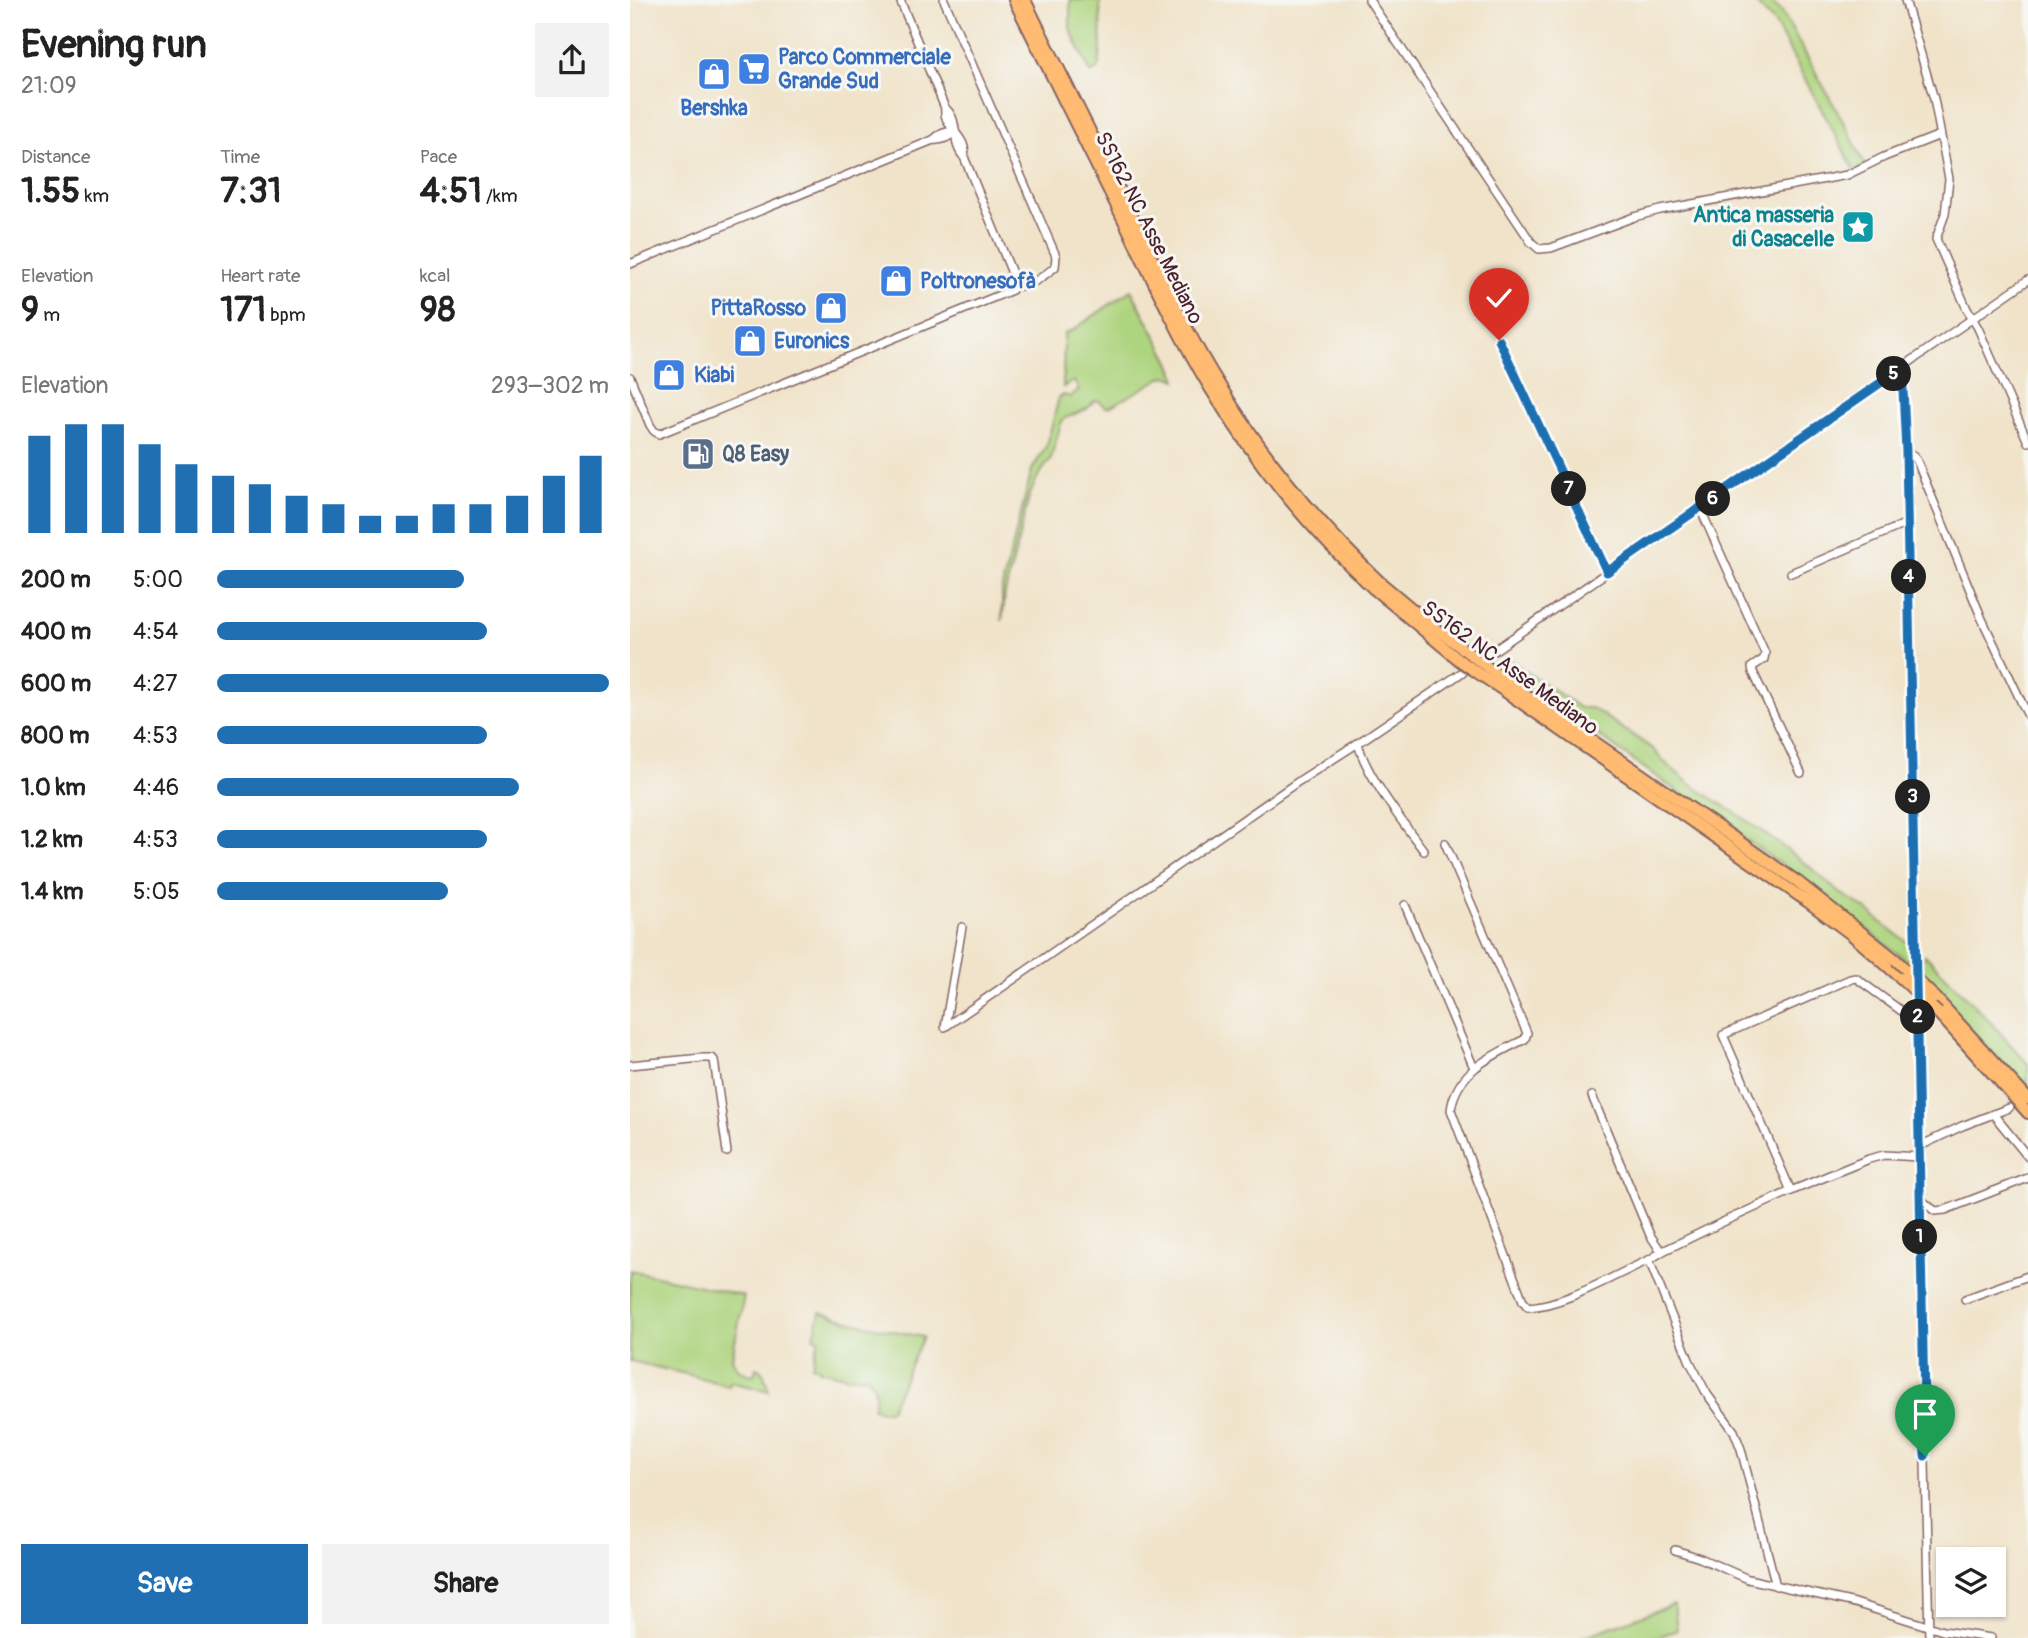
<!DOCTYPE html>
<meta charset="utf-8">
<style>
:root{--surface:#fff;--page:#f2f2f2;--text:#222;--muted:#767676;--accent:#1f6fb2}
body{margin:0;font-family:Pangolin,sans-serif;background:var(--page);color:var(--text);height:100vh;display:flex;flex-direction:column;font-size:26px;white-space:nowrap}
*{box-sizing:border-box;margin:0}
p{font-size:23px;color:var(--muted)}
.icon{flex:none;width:38px;height:38px;fill:none;stroke:currentColor;stroke-width:2;stroke-linecap:round;stroke-linejoin:round}
.map{position:relative;flex:1;overflow:hidden}
.side{display:flex;flex-direction:column;background:var(--surface);width:630px}
.side>*{flex:none}
.fabs{position:absolute;left:1306px;top:1547px;display:grid;gap:14px}
.fabs a{display:grid;place-items:center;width:70px;height:70px;border-radius:0px;background:var(--surface);box-shadow:0 2px 5px #0004;font-size:35px}
.pin{position:absolute;display:grid;place-items:center;width:60px;height:60px;color:#fff;margin:-72px -30px;border-radius:50% 50% 50% 0;rotate:-45deg;box-shadow:0 0 7px #0007}
.pin .icon{rotate:45deg}
.km{position:absolute;width:35px;height:35px;margin:-18px;border-radius:50%;background:#222;color:#fff;font-size:19px;line-height:35px;text-align:center}
.round{display:grid;place-items:center;flex:none;width:74px;height:74px;border-radius:0px;background:var(--page)}
.head{display:flex;align-items:center;justify-content:space-between;height:119px;padding:0 21px}
h1{font-size:38px;font-weight:700;line-height:52px}
.stats{display:grid;grid-template-columns:repeat(3,1fr);gap:10px;height:119px;padding:7px 21px}
.stats div{display:grid;align-content:center}
.stats b{font-size:35px;font-weight:700}
.stats small{font-size:19px;font-weight:400}
.stats p{font-size:19px}
.chart{height:196px;padding:14px 21px}
.chart p{display:flex;justify-content:space-between}
.chart svg{width:100%;height:126px;margin-top:7px;stroke:var(--accent);stroke-width:6}
.cta{display:flex;gap:14px;margin-top:auto;padding:14px 21px}
.cta a{flex:1;height:80px;border-radius:0px;background:var(--accent);color:#fff;font-size:28px;font-weight:700;line-height:80px;text-align:center}
.cta a+a{background:var(--page);color:var(--text)}
ul{padding:0 21px;list-style:none;font-size:23px}
li{display:grid;grid-template-columns:112px 84px 1fr;align-items:center;height:52px}
li i{height:18px;border-radius:9px;background:var(--accent)}
main{display:flex;flex:1;min-height:0}
.map>svg:first-child{display:block}
.green{fill:#add47e;stroke:#7c7a54;stroke-width:2}
.lines{fill:none;stroke-linecap:round;stroke-linejoin:round}
.minor-casing{stroke:#846462;stroke-width:10}
.highway-casing{stroke:#846462;stroke-width:14}
.minor{stroke:#fff;stroke-width:7}
.highway{stroke:#ffbb71;stroke-width:10}
.highway-bridge-casing{stroke:#846462;stroke-width:14;stroke-linecap:butt}
.highway-bridge{stroke:#ffbb71;stroke-width:10}
.route-casing{stroke:#fff;stroke-width:14}
.route{stroke:#1f6fb2;stroke-width:9}
.labels{text-anchor:middle;dominant-baseline:central;stroke-width:6;stroke-linejoin:round;paint-order:stroke}
.shop-label{font-size:21px;font-weight:bold;fill:#366cbe;stroke:#f6f6f2;text-anchor:start}
.culture-label{font-size:21px;font-weight:bold;fill:#0d838f;stroke:#f6f6f2;text-anchor:end}
.street-label{font-size:21px;fill:#4a1f2b;stroke:#f6f6f2}
.service-label{font-size:21px;font-weight:bold;fill:#4e5e75;stroke:#f6f6f2;text-anchor:start}
</style>
<main>
<section class="side">
<div class="head"><div><h1>Evening run</h1><p>21:09</p></div><a class="round"><svg class="icon" aria-label="share" viewBox="0 0 24 24"><path d="M12 15V3M7 8l5-5 5 5M5 13v7h14v-7"/></svg></a></div>
<div class="stats">
<div><p>Distance</p><b>1.55<small> km</small></b></div>
<div><p>Time</p><b>7:31</b></div>
<div><p>Pace</p><b>4:51<small> /km</small></b></div>
</div>
<div class="stats">
<div><p>Elevation</p><b>9<small> m</small></b></div>
<div><p>Heart rate</p><b>171<small> bpm</small></b></div>
<div><p>kcal</p><b>98</b></div>
</div>
<div class="chart"><p><span>Elevation</span>293–302 m</p>
<svg viewBox="0 0 160 44" preserveAspectRatio="none"><path d="M5 44V10M15 44V6M25 44V6M35 44V13M45 44V20M55 44V24M65 44V27M75 44V31M85 44V34M95 44V38M105 44V38M115 44V34M125 44V34M135 44V31M145 44V24M155 44V17"/></svg>
</div>
<ul>
<li><b>200 m</b>5:00<i style="width:63%"></i></li>
<li><b>400 m</b>4:54<i style="width:69%"></i></li>
<li><b>600 m</b>4:27<i style="width:100%"></i></li>
<li><b>800 m</b>4:53<i style="width:69%"></i></li>
<li><b>1.0 km</b>4:46<i style="width:77%"></i></li>
<li><b>1.2 km</b>4:53<i style="width:69%"></i></li>
<li><b>1.4 km</b>5:05<i style="width:59%"></i></li>
</ul>
<div class="cta"><a>Save</a><a>Share</a></div>
</section>
<div class="map">
<svg width="1398" height="1638" viewBox="0 0 1398 1638">
<rect width="100%" height="100%" fill="#f6f6f2"/>
<filter id="ink" filterUnits="userSpaceOnUse"><feTurbulence type="fractalNoise" baseFrequency=".0143" numOctaves="2"/><feDisplacementMap in="SourceGraphic" scale="14" xChannelSelector="R" yChannelSelector="G"/><feConvolveMatrix kernelMatrix="1 2 1 2 8 2 1 2 1" color-interpolation-filters="sRGB"/></filter>
<filter id="wash" filterUnits="userSpaceOnUse"><feTurbulence type="fractalNoise" baseFrequency=".00686" numOctaves="4" result="noise"/><feDisplacementMap in="SourceGraphic" scale="28" xChannelSelector="R" yChannelSelector="G"/><feGaussianBlur stdDeviation="1.57" result="paint"/><feColorMatrix in="noise" values="0 0 0 0 0 0 0 0 0 0 0 0 0 0 0 0 0 1.4 0 .05"/><feComposite in="paint" operator="in"/></filter>
<g filter="url(#wash)">
<rect width="100%" height="100%" fill="#f0e3c9"/>
<!-- green -->
<g class="green">
<polygon points="440,0 470,0 471,48 469,68 461,73 440,29"/>
<polygon points="1123,0 1138,0 1152,12 1220,134 1235,165 1225,171 1144,22"/>
<polygon points="501,290 540,362 547,380 538,376 533,377 481,406 476,407 469,401 464,401 457,409 435,418 431,423 421,458 407,478 399,497 375,593 372,621 372,587 402,470 417,445 429,397 434,395 440,397 449,390 444,381 433,387 434,334 443,330"/>
<polygon points="876,660 884,663 950,708 962,708 1023,749 1033,761 1060,784 1115,819 1180,867 1207,891 1236,909 1259,929 1282,945 1281,964 1187,890 867,664"/>
<polygon points="1295,955 1352,1013 1398,1064 1398,1091 1291,976 1291,961"/>
<path d="M0,1270L114,1296L102,1358C105,1368 113,1374 124,1375L126,1368C135,1371 136,1382 139,1391L100,1382L99,1386L64,1376L0,1361Z"/>
<path d="M190,1312L226,1323L293,1337L260,1410L251,1411L243,1408C246,1397 246,1384 237,1376L218,1377L189,1370V1367L182,1366L189,1339L184,1337Z"/>
<polygon points="1044,1604 1047,1630 1024,1638 950,1638"/>
</g>
</g>
<g filter="url(#ink)">
<g class="lines">
<defs>
<g id="minor">
<path d="M314,0L426,256L425,267C412,277 402,287 384,286"/>
<polyline points="739,0 901,242 909,249 921,248 1004,217 1030,210 1217,175 1254,157 1310,135"/>
<polyline points="1275,0 1304,99 1319,179 1315,214 1306,239 1337,309 1348,328 1398,442"/>
<path d="M315,108C312,128 339,136 334,157"/>
<path d="M303,140C312,141 318,138 324,132"/>
<path d="M0,264L303,140C309,134 316,131 325,131"/>
<polyline points="869,340 977,572"/>
<polyline points="1272,368 1276,452 1287,980"/>
<path d="M0,377L20,425L24,431L29,434L382,290L384,286V278L334,157C320,143 331,121 315,108L270,0"/>
<polyline points="1276,452 1284,456 1287,461 1352,619 1398,716"/>
<polyline points="1070,508 1135,653 1134,659 1122,667 1123,672 1171,773"/>
<polyline points="1161,573 1277,523"/>
<path d="M728,743C735,774 774,824 794,851"/>
<path d="M815,843L897,1033L895,1039C864,1055 826,1070 821,1110L893,1301L898,1307C936,1305 984,1275 1019,1260L1060,1362L1077,1394L1104,1431L1111,1449L1146,1586"/>
<polyline points="775,905 844,1068"/>
<polyline points="332,927 315,1027 669,781 728,743 865,650 1398,280"/>
<polyline points="1287,992 1290,1241 1299,1638"/>
<polyline points="0,1065 72,1058 81,1058 84,1060 97,1152"/>
<polyline points="962,1096 1020,1235 1028,1247 1033,1251"/>
<polyline points="1363,1114 1398,1157"/>
<polyline points="1290,1146 1332,1126 1379,1108"/>
<polyline points="1161,1191 1093,1035 1220,979 1226,978 1288,1023"/>
<polyline points="1290,1199 1305,1211 1315,1210 1398,1178"/>
<polyline points="1019,1260 1033,1251 1093,1222 1161,1191 1239,1159 1254,1155 1290,1157"/>
<polyline points="1335,1299 1398,1276"/>
<polyline points="1045,1550 1070,1558 1118,1579 1225,1603 1313,1631 1361,1638"/>
</g>
<g id="highway">
<path d="M384,0C421,74 458,149 495,223C522,279 548,335 580,388C625,462 680,530 744,589"/>
<path d="M395,0C426,64 458,127 490,191C522,257 552,326 592,389C636,461 689,524 750,582"/>
<polyline points="876,681 1168,882 1266,960"/>
<polyline points="870,688 1178,902 1222,935 1271,978"/>
<polyline points="1306,998 1398,1099"/>
<polyline points="1308,1013 1398,1113"/>
</g>
</defs>
<!-- minor casing -->
<use href="#minor" class="minor-casing"/>
<!-- highway casing -->
<use href="#highway" class="highway-casing"/>
<!-- minor -->
<use href="#minor" class="minor"/>
<!-- highway -->
<use href="#highway" class="highway"/>
<defs>
<g id="highway-bridge">
<polyline points="750,582 805,628 876,681"/>
<polyline points="744,589 829,660 870,688"/>
<polyline points="1266,960 1306,998"/>
<polyline points="1271,978 1308,1013"/>
</g>
</defs>
<!-- highway-bridge casing -->
<use href="#highway-bridge" class="highway-bridge-casing"/>
<!-- highway-bridge -->
<use href="#highway-bridge" class="highway-bridge"/>
</g>
</g>
<g class="lines" filter="url(#ink)">
<defs>
<polyline id="route" points="869,340 977,572 1272,368 1276,452 1295,1456"/>
</defs>
<!-- route casing -->
<use href="#route" class="route-casing"/>
<!-- route -->
<use href="#route" class="route"/>
</g>
<!-- icons -->
<defs>
<symbol id="supermarket-square" viewBox="-11 -11 22 22"><rect x="-9" y="-9" width="18" height="18" rx="4" fill="#3f7fe0" stroke="#f6f6f2"/><path d="M-6-5.5h2.5l.6 2H6L4.5 2H-2.5L-4.4-4H-6ZM-1.5 3.2a1.3 1.3 0 1 0 .1 0ZM3 3.2a1.3 1.3 0 1 0 .1 0Z" fill="#fff"/></symbol>
<symbol id="shop-square" viewBox="-11 -11 22 22"><rect x="-9" y="-9" width="18" height="18" rx="4" fill="#3f7fe0" stroke="#f6f6f2"/><path d="M-5-2.5h2.3a2.7 3.5 0 0 1 5.4 0H5L5.5 6h-11ZM-1.5-2.5h3a1.5 2.3 0 0 0-3 0Z" fill="#fff"/></symbol>
<symbol id="sight-square" viewBox="-11 -11 22 22"><rect x="-9" y="-9" width="18" height="18" rx="4" fill="#0f9aa8" stroke="#f6f6f2"/><path d="M0-6L1.8-2.2L6-1.7L2.9 1.2L3.7 5.4L0 3.3L-3.7 5.4L-2.9 1.2L-6-1.7L-1.8-2.2Z" fill="#fff"/></symbol>
<symbol id="fuel-square" viewBox="-11 -11 22 22"><rect x="-9" y="-9" width="18" height="18" rx="4" fill="#5c6f8a" stroke="#f6f6f2"/><path d="M-5.5-6h7V0h2V4h1.3V-2.5L3-4.5l.8-.8L6-3V5H2.5V1h-1V6h-7ZM-4.2-4.7v3.2H.2V-4.7Z" fill="#fff"/></symbol>
</defs>
<g fill-rule="evenodd">
<use href="#supermarket-square" x="105" y="50" width="38" height="38"/>
<use href="#shop-square" x="65" y="55" width="38" height="38"/>
<use href="#sight-square" x="1209" y="208" width="38" height="38"/>
<use href="#shop-square" x="247" y="262" width="38" height="38"/>
<use href="#shop-square" x="182" y="289" width="38" height="38"/>
<use href="#shop-square" x="101" y="322" width="38" height="38"/>
<use href="#shop-square" x="20" y="356" width="38" height="38"/>
<use href="#fuel-square" x="49" y="435" width="38" height="38"/>
</g>
<g class="labels">
<!-- shop labels -->
<g class="shop-label">
<text x="148" y="57">Parco Commerciale<tspan x="148" dy="24">Grande Sud</tspan></text>
<text x="84" y="108" text-anchor="middle">Bershka</text>
<text x="290" y="281">Poltronesofà</text>
<text x="176" y="308" text-anchor="end">PittaRosso</text>
<text x="144" y="341">Euronics</text>
<text x="64" y="375">Kiabi</text>
</g>
<!-- culture labels -->
<g class="culture-label">
<text x="1204" y="215">Antica masseria<tspan x="1204" dy="24">di Casacelle</tspan></text>
</g>
<!-- street labels -->
<g class="street-label">
<text transform="translate(519 228) rotate(63)">SS162 NC Asse Mediano</text>
<text transform="translate(880 668) rotate(36)">SS162 NC Asse Mediano</text>
</g>
<!-- service labels -->
<g class="service-label">
<text x="92" y="454">Q8 Easy</text>
</g>
</g>
</svg>
<div class="fabs">
<a><svg class="icon" aria-label="layers" viewBox="0 0 24 24"><path d="M12 4l9 5-9 5-9-5zM3 14l9 5 9-5"/></svg></a>
</div>
<div class="pin" style="left:1295px;top:1456px;background:#1e9e55"><svg class="icon" aria-label="arrive" viewBox="0 0 24 24"><path d="M6 21V4h12l-3 4 3 4H6"/></svg></div>
<div class="pin" style="left:869px;top:340px;background:#d93025"><svg class="icon" aria-label="check" viewBox="0 0 24 24"><path d="M5 12l5 5 9-10"/></svg></div>
<b class="km" style="left:1290px;top:1237px">1</b>
<b class="km" style="left:1288px;top:1017px">2</b>
<b class="km" style="left:1283px;top:797px">3</b>
<b class="km" style="left:1279px;top:577px">4</b>
<b class="km" style="left:1264px;top:374px">5</b>
<b class="km" style="left:1083px;top:499px">6</b>
<b class="km" style="left:939px;top:489px">7</b>
</div>
</main>
